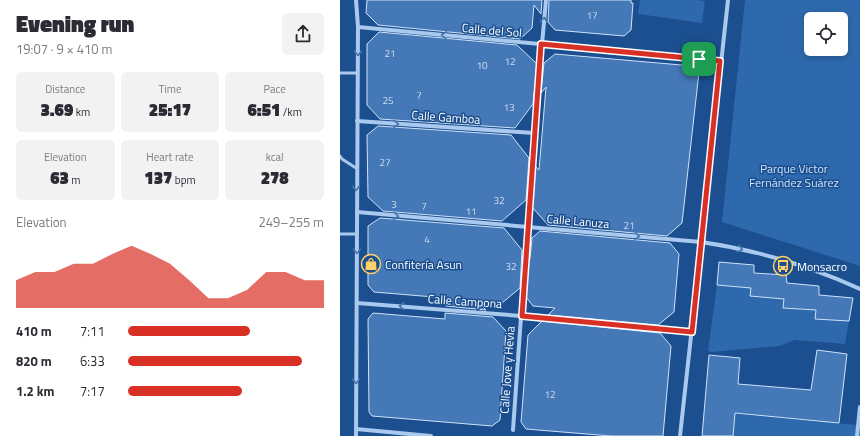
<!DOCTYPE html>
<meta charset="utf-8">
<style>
:root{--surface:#fff;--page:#f2f2f3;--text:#2b2b33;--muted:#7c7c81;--accent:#d93025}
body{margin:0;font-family:"Titillium Web",sans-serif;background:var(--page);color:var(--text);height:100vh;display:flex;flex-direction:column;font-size:15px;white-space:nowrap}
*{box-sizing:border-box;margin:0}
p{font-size:13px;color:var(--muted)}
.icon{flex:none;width:22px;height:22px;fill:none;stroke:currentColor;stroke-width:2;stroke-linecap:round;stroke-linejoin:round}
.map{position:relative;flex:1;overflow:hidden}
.sheet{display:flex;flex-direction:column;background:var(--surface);width:340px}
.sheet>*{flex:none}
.buttons{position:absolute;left:464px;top:12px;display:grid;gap:8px}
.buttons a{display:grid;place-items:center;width:44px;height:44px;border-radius:6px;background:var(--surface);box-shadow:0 2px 6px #0003;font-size:20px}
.pin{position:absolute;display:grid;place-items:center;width:34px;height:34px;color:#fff;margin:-17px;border-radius:8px;box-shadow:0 2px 6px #0006}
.round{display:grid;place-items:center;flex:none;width:42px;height:42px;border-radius:6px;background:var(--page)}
.head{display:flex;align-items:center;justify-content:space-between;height:68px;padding:0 16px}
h1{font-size:22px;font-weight:800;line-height:30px}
.stats{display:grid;grid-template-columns:repeat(3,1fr);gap:6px;height:68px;padding:4px 16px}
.stats div{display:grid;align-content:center;border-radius:6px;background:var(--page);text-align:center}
.stats b{font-size:17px;font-weight:800}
.stats small{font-size:11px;font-weight:400}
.stats p{font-size:11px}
.chart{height:112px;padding:8px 16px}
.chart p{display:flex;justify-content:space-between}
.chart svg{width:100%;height:72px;margin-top:4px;fill:var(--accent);opacity:.7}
ul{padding:0 16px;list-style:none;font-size:13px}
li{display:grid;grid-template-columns:64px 48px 1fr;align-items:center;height:30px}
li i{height:10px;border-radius:5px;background:var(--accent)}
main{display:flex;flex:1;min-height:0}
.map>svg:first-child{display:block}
.green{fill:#2e69ad;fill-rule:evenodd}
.building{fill:#4478b7;stroke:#cfe3fa}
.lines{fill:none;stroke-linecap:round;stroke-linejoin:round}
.lane{stroke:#a9c9ee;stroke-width:3}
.street{stroke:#a9c9ee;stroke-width:4}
.oneway{stroke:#4674ac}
.route-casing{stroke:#fff;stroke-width:8}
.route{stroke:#d93025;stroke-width:5}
.labels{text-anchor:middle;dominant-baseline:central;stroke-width:3;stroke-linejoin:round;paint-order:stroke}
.number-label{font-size:10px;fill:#d0dded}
.street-label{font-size:12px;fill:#fff;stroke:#1b4f8f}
.park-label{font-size:12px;fill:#cfe3fa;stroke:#1b4f8f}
.poi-label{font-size:12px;fill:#fff;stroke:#1b4f8f;text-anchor:start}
</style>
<main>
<section class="sheet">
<div class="head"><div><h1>Evening run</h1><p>19:07 · 9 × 410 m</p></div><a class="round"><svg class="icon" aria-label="share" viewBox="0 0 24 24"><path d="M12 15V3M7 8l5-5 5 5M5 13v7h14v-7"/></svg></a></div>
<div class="stats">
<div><p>Distance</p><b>3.69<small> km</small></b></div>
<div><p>Time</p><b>25:17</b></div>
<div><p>Pace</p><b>6:51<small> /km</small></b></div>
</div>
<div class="stats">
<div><p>Elevation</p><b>63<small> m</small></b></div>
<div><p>Heart rate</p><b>137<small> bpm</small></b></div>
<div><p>kcal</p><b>278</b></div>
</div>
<div class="chart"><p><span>Elevation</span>249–255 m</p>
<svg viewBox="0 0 160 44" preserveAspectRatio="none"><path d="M0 44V27L10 22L20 22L30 17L40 17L50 11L60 6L70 11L80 17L90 27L100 38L110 38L120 33L130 22L140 22L150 27L160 27V44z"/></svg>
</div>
<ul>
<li><b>410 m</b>7:11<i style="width:62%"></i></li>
<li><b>820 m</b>6:33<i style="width:89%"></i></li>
<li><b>1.2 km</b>7:17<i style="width:58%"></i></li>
</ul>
</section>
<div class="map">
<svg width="520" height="436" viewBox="0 0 520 436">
<rect width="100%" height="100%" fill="#1b4f8f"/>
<!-- green -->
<g class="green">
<polygon points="300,0 355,0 365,1 362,23 298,14"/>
<path d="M405,0H520V266L382,222ZM471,19H501V49H471Z"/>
<polygon points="377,285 411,288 411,296 444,299 443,308 476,310 476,319 509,321 505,344 455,340 439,346 372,352 368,351"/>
<polygon points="520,407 520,436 393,436 395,414 518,425"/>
</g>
<!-- building -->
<g class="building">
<polygon points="27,0 202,0 201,14 194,5 192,28 180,39 38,25 26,13"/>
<polygon points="209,0 291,0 291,3 293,3 291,30 284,36 215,30 208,22"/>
<polygon points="39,32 177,45 197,64 193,104 175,128 40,119 27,105 27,44"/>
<polygon points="215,54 353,66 359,72 342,223 327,236 208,225 192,207 195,166 199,170 206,87 201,93 204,63"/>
<polygon points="38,126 171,135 189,158 186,200 162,221 43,211 28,197 27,135"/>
<polygon points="40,218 164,228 182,250 180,288 162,303 137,301 146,310 106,306 106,298 34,292 28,285 28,226"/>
<polygon points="200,231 330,243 339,254 334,312 318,325 208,315 215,308 193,306 186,297 189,257 190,259 192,238"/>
<polygon points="379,262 414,265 414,273 446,275 447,283 479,286 479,295 513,298 509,321 475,319 476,310 443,308 444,299 410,296 411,288 377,285"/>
<polygon points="33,313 105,319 105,313 153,317 166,331 160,420 152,426 32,416 29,412 28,319"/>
<polygon points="202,321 320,333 331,346 323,436 271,436 186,429 181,422 188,335"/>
<polygon points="477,350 507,354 499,423 395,413 393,436 362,436 369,355 400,358 398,384 471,390"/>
</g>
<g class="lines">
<!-- lane -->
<g class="lane">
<polyline points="0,73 17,73"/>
<polyline points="0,156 2,159 16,168"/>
<polyline points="0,234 17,234"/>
</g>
<!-- street -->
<g class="street">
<polyline points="16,0 18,27 16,436"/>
<polyline points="18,27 380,61"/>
<polyline points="17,121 194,133"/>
<path d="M17,212L361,242C416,250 470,266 520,289"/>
<polyline points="17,303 182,316 352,332"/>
<polyline points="16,429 91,436"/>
<polyline points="173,430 194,133 206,0"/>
<polyline points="340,436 388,0"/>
<polyline points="517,436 520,407"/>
</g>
</g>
<!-- one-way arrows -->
<defs><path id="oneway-chevron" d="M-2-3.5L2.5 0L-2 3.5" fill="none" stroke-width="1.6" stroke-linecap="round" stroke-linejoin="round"/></defs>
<g class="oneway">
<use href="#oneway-chevron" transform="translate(204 20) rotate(-84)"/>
<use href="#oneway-chevron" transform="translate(104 35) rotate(-175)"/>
<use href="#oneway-chevron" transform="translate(18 53) rotate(90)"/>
<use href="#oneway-chevron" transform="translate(56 124) rotate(4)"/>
<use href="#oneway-chevron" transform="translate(16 188) rotate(89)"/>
<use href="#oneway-chevron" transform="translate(56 216) rotate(5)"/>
<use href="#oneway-chevron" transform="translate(297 236) rotate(5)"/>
<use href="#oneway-chevron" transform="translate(400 249) rotate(15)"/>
<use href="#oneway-chevron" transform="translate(17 251) rotate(90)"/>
<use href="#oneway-chevron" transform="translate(62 306) rotate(-176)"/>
<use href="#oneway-chevron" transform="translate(16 381) rotate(90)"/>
</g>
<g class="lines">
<defs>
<polygon id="route" points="201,44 380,61 352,332 182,316"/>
</defs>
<!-- route casing -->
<use href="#route" class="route-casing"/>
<!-- route -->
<use href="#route" class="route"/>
</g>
<!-- icons -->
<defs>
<symbol id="shop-ring" viewBox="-11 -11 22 22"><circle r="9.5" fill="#1b4f8f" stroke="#ffd166" stroke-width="1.5"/><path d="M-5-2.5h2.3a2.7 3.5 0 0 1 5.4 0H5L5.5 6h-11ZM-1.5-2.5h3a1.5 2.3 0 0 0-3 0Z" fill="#ffd166"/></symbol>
<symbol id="bus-ring" viewBox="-11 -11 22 22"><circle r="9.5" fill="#1b4f8f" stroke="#ffd166" stroke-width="1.5"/><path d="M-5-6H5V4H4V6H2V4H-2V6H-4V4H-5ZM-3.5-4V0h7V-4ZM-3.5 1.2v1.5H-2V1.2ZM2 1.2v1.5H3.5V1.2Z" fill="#ffd166"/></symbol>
</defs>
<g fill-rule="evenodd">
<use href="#shop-ring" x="20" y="253" width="22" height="22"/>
<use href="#bus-ring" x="432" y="255" width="22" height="22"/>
</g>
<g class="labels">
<!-- number labels -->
<g class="number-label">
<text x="252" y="15">17</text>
<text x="50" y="53">21</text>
<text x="170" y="61">12</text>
<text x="142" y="65">10</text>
<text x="79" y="95">7</text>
<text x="48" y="100">25</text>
<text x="169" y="107">13</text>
<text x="45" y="162">27</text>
<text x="159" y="200">32</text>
<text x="54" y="204">3</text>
<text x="84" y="206">7</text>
<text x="131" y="211">11</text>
<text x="289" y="225">21</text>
<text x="87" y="239">4</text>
<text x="171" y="266">32</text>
<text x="210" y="394">12</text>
</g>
<!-- street labels -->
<g class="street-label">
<text transform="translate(152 30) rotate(5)">Calle del Sol</text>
<text transform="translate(106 117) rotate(4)">Calle Gamboa</text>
<text transform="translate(238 221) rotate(5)">Calle Lanuza</text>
<text transform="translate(125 301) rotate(4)">Calle Campona</text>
<text transform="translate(167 370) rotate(-86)">Calle Jove y Hevia</text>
</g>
<!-- park labels -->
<g class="park-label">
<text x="454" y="168">Parque Victor<tspan x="454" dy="14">Fernández Suárez</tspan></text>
</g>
<!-- poi labels -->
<g class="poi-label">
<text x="45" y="264">Confitería Asun</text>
<text x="457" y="266">Monsacro</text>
</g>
</g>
</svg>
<div class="buttons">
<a><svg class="icon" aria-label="locate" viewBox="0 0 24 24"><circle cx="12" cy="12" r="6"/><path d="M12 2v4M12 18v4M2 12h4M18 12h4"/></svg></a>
</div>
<div class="pin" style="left:359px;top:59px;background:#1e9e55"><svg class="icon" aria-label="arrive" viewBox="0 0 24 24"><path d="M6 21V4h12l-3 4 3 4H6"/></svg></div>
</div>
</main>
